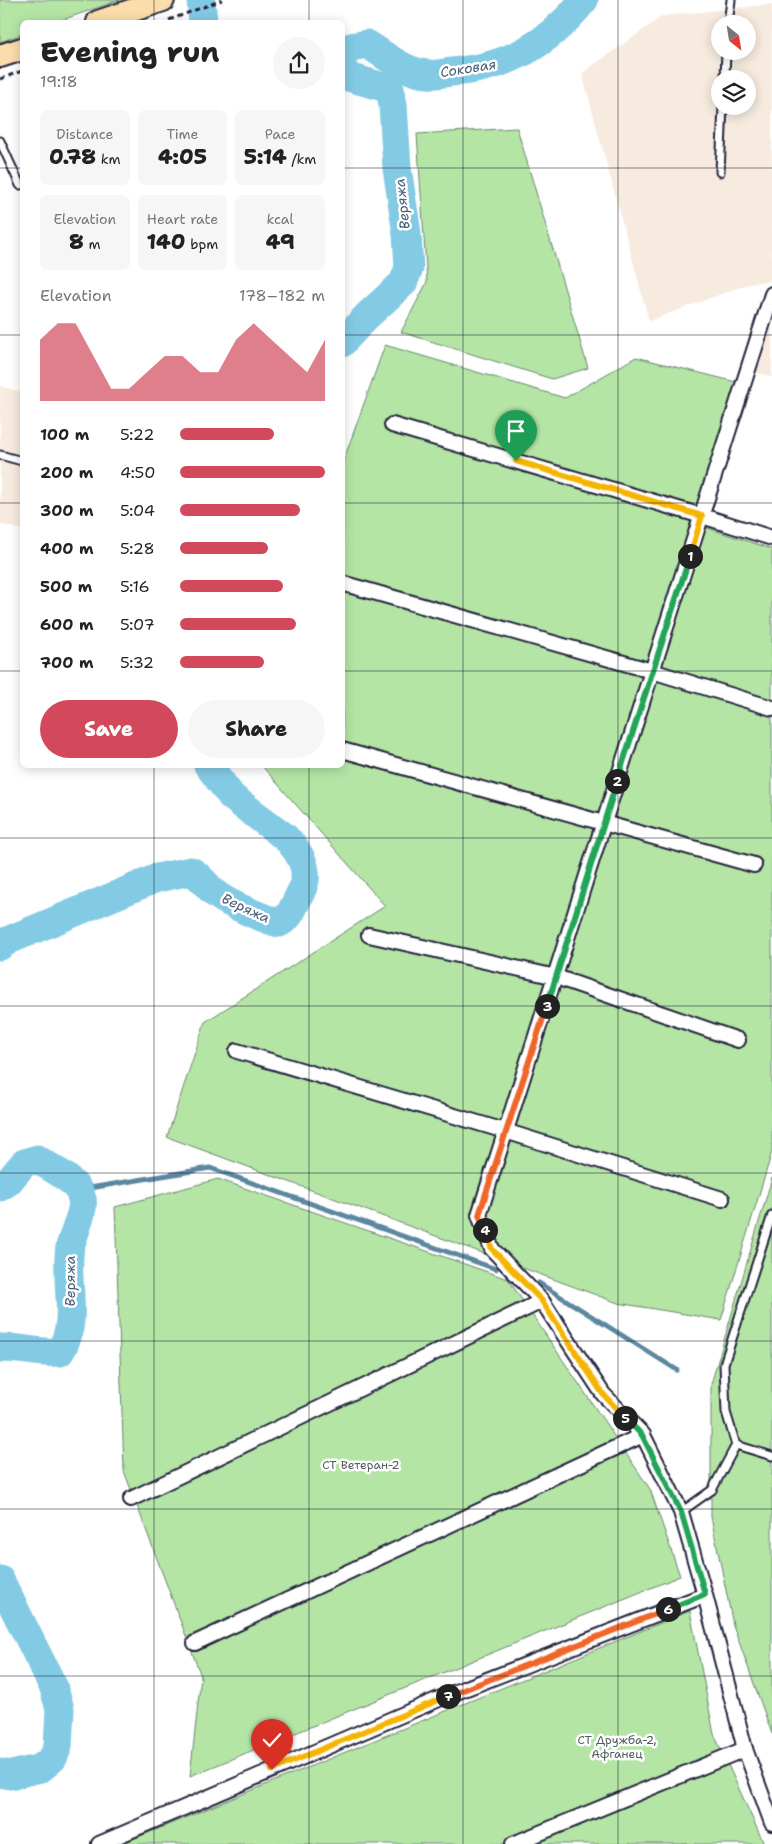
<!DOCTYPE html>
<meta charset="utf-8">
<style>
:root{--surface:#fff;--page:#f6f6f6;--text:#222;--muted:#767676;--accent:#d1495b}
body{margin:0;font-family:"Shantell Sans",sans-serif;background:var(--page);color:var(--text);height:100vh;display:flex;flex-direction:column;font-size:19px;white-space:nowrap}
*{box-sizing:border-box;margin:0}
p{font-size:16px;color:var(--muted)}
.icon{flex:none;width:28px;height:28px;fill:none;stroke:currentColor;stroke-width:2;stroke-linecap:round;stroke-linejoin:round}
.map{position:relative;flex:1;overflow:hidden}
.side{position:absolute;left:20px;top:20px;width:325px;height:748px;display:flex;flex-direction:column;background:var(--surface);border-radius:8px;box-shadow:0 2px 12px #0003}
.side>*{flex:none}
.needle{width:32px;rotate:150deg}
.tools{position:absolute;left:711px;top:15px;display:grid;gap:10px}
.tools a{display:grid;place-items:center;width:45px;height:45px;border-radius:50%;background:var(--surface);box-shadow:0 2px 12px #0003;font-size:25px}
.pin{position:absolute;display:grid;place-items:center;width:42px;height:42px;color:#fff;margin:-51px -21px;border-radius:50% 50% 50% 0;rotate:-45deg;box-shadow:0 0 5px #0007}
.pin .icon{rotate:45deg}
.km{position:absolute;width:25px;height:25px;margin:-12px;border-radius:50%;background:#222;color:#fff;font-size:14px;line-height:25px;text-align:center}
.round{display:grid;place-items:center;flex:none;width:52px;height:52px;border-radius:26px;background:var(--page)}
.overview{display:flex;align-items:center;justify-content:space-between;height:85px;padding:0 20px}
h1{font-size:28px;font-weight:800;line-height:38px}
.stats{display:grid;grid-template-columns:repeat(3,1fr);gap:8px;height:85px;padding:5px 20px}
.stats div{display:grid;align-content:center;border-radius:8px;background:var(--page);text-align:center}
.stats b{font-size:21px;font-weight:800}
.stats small{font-size:14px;font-weight:400}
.stats p{font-size:14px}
.chart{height:140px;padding:10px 20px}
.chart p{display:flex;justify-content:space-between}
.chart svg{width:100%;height:90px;margin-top:5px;fill:var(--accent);opacity:.7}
.primary-button{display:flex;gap:10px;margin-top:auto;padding:10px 20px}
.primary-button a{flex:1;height:58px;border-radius:30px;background:var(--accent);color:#fff;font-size:20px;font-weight:800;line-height:58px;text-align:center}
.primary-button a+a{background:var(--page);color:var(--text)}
ul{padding:0 20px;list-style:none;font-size:16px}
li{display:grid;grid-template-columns:80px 60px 1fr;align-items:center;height:38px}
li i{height:12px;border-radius:6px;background:var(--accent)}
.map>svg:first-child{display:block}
.built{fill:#f7ebdf;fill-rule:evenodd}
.green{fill:#b4e5a5;stroke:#6b8470}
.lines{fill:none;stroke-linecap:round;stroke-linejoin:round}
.stream{stroke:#5c87a0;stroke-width:5}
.river{stroke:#83cae4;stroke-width:29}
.service-casing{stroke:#22223b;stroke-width:11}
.minor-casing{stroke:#22223b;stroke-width:18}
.primary-casing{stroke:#22223b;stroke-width:26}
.path{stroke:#22223b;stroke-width:3;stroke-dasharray:5 4;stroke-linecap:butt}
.service{stroke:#fff;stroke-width:7}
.minor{stroke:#fff;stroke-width:14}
.primary{stroke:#faddab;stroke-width:22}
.split-1-casing{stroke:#fff;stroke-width:10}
.split-2-casing{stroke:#fff;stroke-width:10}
.split-3-casing{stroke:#fff;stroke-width:10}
.split-4-casing{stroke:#fff;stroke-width:10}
.split-5-casing{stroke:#fff;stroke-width:10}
.split-6-casing{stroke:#fff;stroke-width:10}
.split-7-casing{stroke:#fff;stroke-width:10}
.split-8-casing{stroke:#fff;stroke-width:10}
.split-1{stroke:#f5b400;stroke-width:6}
.split-2{stroke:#22a559;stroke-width:6}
.split-3{stroke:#22a559;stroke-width:6}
.split-4{stroke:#f0652b;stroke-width:6}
.split-5{stroke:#f5b400;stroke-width:6}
.split-6{stroke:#22a559;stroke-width:6}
.split-7{stroke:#f0652b;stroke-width:6}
.split-8{stroke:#f5b400;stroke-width:6}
.grid{fill:none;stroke:#22223b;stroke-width:1;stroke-opacity:0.55}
.labels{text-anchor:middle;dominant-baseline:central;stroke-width:5;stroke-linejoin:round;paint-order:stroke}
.park-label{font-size:12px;fill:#4e5c5b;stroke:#fff}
.water-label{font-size:14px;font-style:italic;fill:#445d76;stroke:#fff}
</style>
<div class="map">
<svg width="772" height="1844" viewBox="0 0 772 1844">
<rect width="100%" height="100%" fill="#fff"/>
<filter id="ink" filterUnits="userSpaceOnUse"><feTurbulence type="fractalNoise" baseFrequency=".02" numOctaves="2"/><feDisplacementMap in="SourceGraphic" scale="10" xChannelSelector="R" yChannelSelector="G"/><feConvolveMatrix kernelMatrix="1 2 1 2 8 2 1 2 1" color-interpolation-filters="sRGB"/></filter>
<g filter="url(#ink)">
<!-- built -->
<g class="built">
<path d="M772,4V281L751,283L649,321L582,73L663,16ZM720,24H748V51H720ZM720,79H748V106H720Z"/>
<polygon points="772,312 772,377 754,372"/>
<polygon points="0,386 22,392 22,530 0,524"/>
</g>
<!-- green -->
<g class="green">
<polygon points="0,0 120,0 56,22 22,22 22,34 0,42"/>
<polygon points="517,128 588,368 552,379 401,332 427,282 417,134"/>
<polygon points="385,345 565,398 636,357 736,382 692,523 772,549 772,1152 721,1320 618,1303 167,1137 205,1022 385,906 261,765 342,765 343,462"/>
<polygon points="772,1178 772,1734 733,1625 711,1517 711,1384"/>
<polygon points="218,1179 508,1279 650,1489 680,1576 190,1776 201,1676 124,1471 115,1207"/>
<polygon points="690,1611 714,1734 764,1844 121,1844"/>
</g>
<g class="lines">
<!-- stream -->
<g class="stream">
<polyline points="78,1190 210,1168 496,1269"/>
<polyline points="539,1283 677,1370"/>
</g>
<!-- river -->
<g class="river">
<polyline points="201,0 203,22"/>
<path d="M342,58L351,47L367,44C385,55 406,73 428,74C436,75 444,73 451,72C508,68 548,44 584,0"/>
<polyline points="342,75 390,89 393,105 397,168 407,234 409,268 403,283 367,316 342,343"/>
<path d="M0,946L9,940L157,878L191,871C202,877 207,887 217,895C229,904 264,919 279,923C289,918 291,912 296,902C299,895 304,888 305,880C307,864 296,848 285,837L232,797L208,765"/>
<path d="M0,1187L8,1182L24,1163L37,1159C52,1169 78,1180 82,1199C85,1210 73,1235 70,1247C64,1282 80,1321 60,1352C40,1354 20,1347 0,1348"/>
<polyline points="0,1580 54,1688 60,1709 58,1746 53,1758 41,1768 11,1775 0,1773"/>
</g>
<defs>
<g id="service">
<polyline points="728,24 731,0"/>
<polyline points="725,79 726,51"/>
<polyline points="0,141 20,185"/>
<polyline points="720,172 723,106"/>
<polyline points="0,455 22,461"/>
<polyline points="736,1445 726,1412 724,1364 772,1215"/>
<polyline points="681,1512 712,1490 736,1445 772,1456"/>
</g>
<g id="minor">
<polyline points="772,294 479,1215 492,1249 542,1301 603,1394 643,1435 681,1512 705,1595 745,1749 772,1823"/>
<polyline points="392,425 702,516 772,538"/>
<polyline points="345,584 652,671 772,708"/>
<polyline points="342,750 754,865"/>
<polyline points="369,935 556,977 738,1040"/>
<polyline points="237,1051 505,1131 722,1199"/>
<polyline points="131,1499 542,1301"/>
<polyline points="195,1643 643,1435"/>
<polyline points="99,1844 446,1696 705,1595"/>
<polyline points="513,1844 745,1749"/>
</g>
<g id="primary">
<polyline points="98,22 163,0"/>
<polyline points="0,56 22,49"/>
</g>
</defs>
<!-- service casing -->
<use href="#service" class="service-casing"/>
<!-- minor casing -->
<use href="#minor" class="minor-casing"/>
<!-- primary casing -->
<use href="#primary" class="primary-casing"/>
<!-- path -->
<g class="path">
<polyline points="169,20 222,0"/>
<polyline points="0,79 22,71"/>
</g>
<!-- service -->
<use href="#service" class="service"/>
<!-- minor -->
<use href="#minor" class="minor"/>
<!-- primary -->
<use href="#primary" class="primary"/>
</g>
</g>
<g class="lines" filter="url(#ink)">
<defs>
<polyline id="split-1" points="516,461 702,516 690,556"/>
<polyline id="split-2" points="617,781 690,556"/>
<polyline id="split-3" points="547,1006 617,781"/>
<polyline id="split-4" points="485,1230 479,1215 547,1006"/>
<polyline id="split-5" points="485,1230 492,1249 542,1301 603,1394 625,1418"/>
<polyline id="split-6" points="625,1418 642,1435 681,1512 705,1594 668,1609"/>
<polyline id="split-7" points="448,1696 668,1609"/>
<polyline id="split-8" points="272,1770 448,1696"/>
</defs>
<!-- split-1 casing -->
<use href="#split-1" class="split-1-casing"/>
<!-- split-2 casing -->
<use href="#split-2" class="split-2-casing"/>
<!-- split-3 casing -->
<use href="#split-3" class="split-3-casing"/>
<!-- split-4 casing -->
<use href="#split-4" class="split-4-casing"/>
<!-- split-5 casing -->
<use href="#split-5" class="split-5-casing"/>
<!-- split-6 casing -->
<use href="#split-6" class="split-6-casing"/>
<!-- split-7 casing -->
<use href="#split-7" class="split-7-casing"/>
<!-- split-8 casing -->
<use href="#split-8" class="split-8-casing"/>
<!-- split-1 -->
<use href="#split-1" class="split-1"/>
<!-- split-2 -->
<use href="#split-2" class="split-2"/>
<!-- split-3 -->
<use href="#split-3" class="split-3"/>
<!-- split-4 -->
<use href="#split-4" class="split-4"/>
<!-- split-5 -->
<use href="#split-5" class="split-5"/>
<!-- split-6 -->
<use href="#split-6" class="split-6"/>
<!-- split-7 -->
<use href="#split-7" class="split-7"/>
<!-- split-8 -->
<use href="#split-8" class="split-8"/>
</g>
<!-- grid -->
<path class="grid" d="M154,0V22M309,0V22M463,0V1844M618,0V1844M0,168H22M342,168H772M0,335H22M342,335H772M0,503H22M342,503H772M0,671H22M342,671H772M154,765V1844M309,765V1844M0,838H772M0,1006H772M0,1173H772M0,1341H772M0,1509H772M0,1676H772"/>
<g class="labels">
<!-- park labels -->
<g class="park-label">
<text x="361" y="1465">СТ Ветеран-2</text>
<text x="617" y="1740">СТ Дружба-2,<tspan x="617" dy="14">Афганец</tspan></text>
</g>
<!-- water labels -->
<g class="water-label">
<text transform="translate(468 68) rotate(-9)">Соковая</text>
<text transform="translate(402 204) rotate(-96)">Веряжа</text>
<text transform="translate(246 908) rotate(25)">Веряжа</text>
<text transform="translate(70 1281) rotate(-90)">Веряжа</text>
</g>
</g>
</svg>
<div class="tools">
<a><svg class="needle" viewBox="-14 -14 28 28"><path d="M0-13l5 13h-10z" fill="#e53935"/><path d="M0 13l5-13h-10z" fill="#767676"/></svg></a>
<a><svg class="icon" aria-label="layers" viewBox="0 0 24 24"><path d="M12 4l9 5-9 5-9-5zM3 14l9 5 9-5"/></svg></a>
</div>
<div class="pin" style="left:516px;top:461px;background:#1e9e55"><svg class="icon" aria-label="arrive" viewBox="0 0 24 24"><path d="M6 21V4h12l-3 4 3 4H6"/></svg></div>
<div class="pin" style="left:272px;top:1770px;background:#d93025"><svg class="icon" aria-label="check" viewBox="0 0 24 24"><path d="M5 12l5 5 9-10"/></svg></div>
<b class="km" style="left:690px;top:556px">1</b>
<b class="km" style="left:617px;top:781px">2</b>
<b class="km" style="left:547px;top:1006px">3</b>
<b class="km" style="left:485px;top:1230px">4</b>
<b class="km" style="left:625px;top:1418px">5</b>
<b class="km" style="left:668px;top:1609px">6</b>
<b class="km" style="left:448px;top:1696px">7</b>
<section class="side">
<div class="overview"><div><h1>Evening run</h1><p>19:18</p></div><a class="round"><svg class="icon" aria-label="share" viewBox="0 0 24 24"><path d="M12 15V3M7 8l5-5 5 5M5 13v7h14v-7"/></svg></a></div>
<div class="stats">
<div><p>Distance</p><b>0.78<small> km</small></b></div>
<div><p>Time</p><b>4:05</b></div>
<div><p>Pace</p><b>5:14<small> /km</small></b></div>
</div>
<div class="stats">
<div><p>Elevation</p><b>8<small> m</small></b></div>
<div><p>Heart rate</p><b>140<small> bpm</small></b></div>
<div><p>kcal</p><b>49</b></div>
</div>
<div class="chart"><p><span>Elevation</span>178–182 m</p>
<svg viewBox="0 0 160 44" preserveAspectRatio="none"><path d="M0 44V14L10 6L20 6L30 22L40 38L50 38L60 30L70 22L80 22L90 30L100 30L110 14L120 6L130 14L140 22L150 30L160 14V44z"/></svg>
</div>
<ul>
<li><b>100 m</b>5:22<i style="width:65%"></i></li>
<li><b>200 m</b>4:50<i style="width:100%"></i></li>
<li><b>300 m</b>5:04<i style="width:83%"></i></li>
<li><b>400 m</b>5:28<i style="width:61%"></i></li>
<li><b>500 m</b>5:16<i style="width:71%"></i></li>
<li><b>600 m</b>5:07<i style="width:80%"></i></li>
<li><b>700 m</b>5:32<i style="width:58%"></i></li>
</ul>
<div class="primary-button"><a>Save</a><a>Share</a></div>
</section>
</div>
